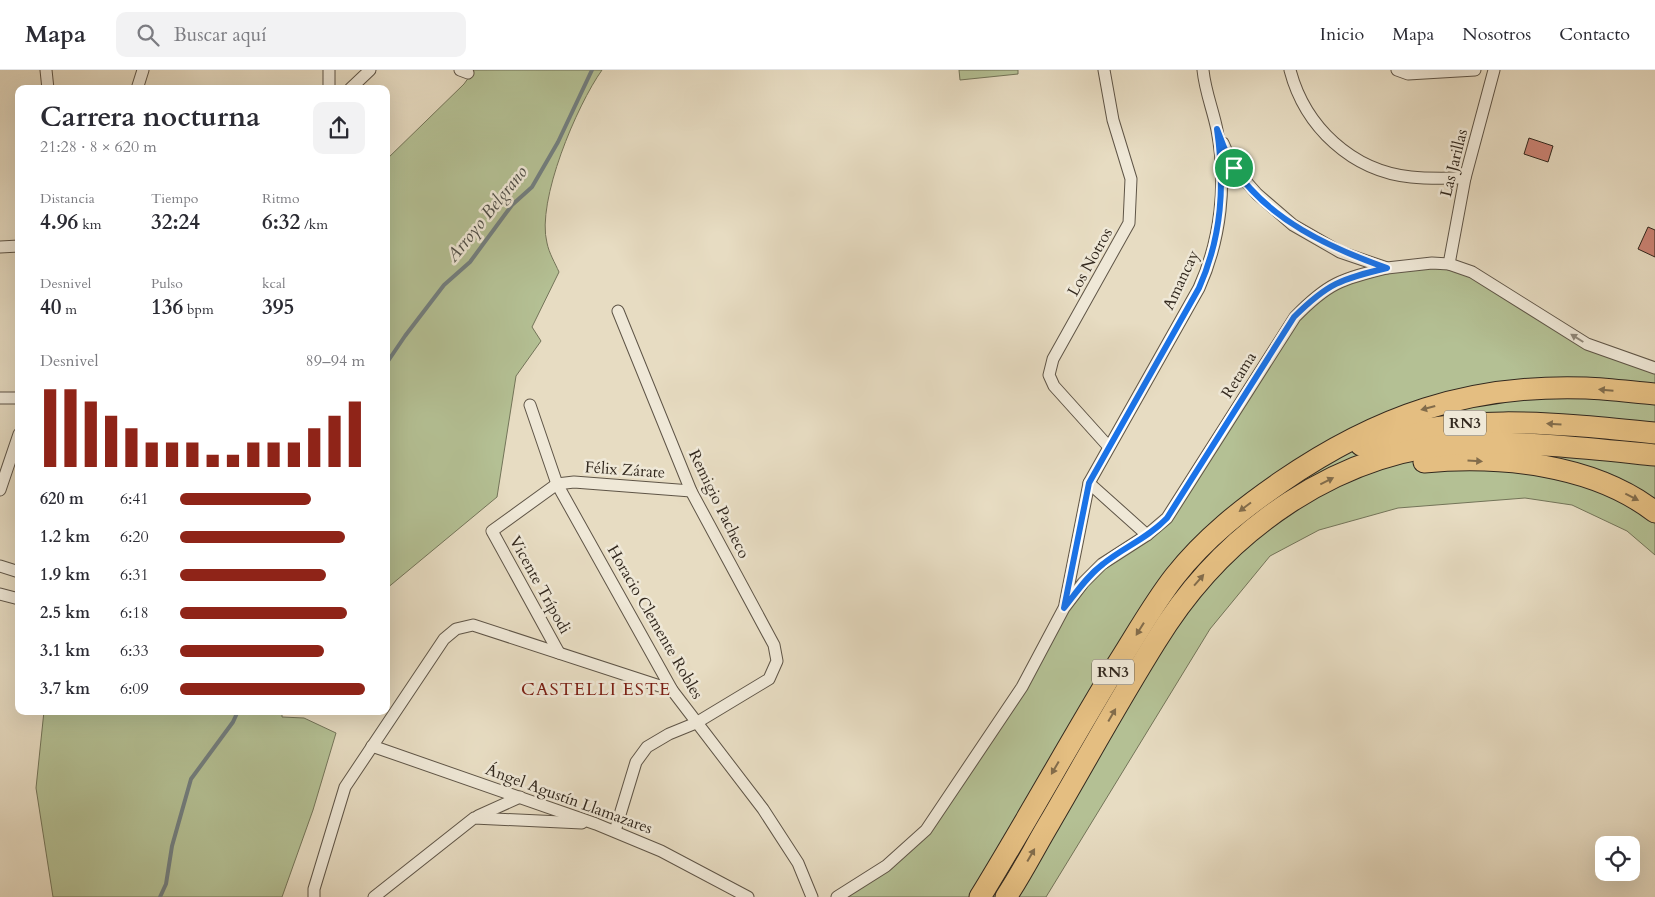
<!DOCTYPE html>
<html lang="es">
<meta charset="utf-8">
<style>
:root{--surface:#fff;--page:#f2f2f3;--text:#2b2b33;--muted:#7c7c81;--line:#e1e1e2;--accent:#8f2418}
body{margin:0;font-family:Cardo,serif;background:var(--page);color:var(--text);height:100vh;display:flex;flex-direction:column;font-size:19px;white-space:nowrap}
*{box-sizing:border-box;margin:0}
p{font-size:16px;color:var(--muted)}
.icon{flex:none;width:28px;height:28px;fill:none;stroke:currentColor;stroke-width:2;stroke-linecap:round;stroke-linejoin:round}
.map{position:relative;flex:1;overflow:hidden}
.side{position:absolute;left:15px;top:15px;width:375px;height:630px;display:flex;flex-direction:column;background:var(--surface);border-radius:10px;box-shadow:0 5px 20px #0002}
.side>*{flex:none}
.tools{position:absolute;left:1595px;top:766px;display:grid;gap:10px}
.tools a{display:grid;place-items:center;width:45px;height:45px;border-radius:10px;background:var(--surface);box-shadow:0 5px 20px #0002;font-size:25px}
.pin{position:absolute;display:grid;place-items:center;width:42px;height:42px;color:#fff;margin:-21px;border:2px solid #fff;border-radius:50%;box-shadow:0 1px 5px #0007}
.round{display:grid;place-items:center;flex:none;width:52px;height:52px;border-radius:10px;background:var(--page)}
.headline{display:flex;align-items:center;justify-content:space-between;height:85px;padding:0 25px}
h1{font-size:28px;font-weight:800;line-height:38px}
.stats{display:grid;grid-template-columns:repeat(3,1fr);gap:8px;height:85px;padding:5px 25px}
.stats div{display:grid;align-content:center}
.stats b{font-size:21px;font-weight:800}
.stats small{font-size:14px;font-weight:400}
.stats p{font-size:14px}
.chart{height:140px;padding:10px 25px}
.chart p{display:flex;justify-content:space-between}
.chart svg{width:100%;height:90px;margin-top:5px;stroke:var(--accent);stroke-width:6}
ul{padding:0 25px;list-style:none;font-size:16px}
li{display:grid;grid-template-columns:80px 60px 1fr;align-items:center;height:38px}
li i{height:12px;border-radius:6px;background:var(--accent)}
header{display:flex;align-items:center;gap:30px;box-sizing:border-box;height:70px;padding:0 25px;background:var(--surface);border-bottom:1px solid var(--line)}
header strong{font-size:24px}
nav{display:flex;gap:28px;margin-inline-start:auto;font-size:18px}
.search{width:350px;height:45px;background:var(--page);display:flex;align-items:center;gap:12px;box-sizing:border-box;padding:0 18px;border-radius:10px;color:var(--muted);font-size:19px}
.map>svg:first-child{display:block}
.green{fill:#b4c094;stroke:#737459}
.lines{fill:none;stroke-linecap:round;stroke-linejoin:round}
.stream{stroke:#727e7f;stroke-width:4}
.building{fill:#cb8475;stroke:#32281e}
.street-casing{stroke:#5f5547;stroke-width:13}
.highway-casing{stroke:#32281e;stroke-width:23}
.street{stroke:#efe8d7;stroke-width:11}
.highway{stroke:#e4be81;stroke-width:21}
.oneway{fill:#90887a}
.oneway2{fill:#826c4b}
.route-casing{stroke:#fff;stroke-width:10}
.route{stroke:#1a73e8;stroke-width:6}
.labels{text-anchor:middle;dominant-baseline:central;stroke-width:5;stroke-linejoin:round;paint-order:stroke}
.shield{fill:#efe8d7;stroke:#6b6256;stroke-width:1}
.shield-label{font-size:15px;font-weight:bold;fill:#32281e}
.street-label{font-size:16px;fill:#32281e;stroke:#efe8d7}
.water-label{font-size:18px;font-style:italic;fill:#4d4c46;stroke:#efe8d7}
.neighbourhood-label{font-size:18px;letter-spacing:1px;fill:#7a1f14;stroke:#efe8d7}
</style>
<header>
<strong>Mapa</strong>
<div class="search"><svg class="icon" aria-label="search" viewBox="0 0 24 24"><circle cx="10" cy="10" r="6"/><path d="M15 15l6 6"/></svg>Buscar aquí</div>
<nav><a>Inicio</a><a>Mapa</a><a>Nosotros</a><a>Contacto</a></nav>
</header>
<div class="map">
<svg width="1655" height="827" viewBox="0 0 1655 827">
<rect width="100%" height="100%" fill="#e7dcc2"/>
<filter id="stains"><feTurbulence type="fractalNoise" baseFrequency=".004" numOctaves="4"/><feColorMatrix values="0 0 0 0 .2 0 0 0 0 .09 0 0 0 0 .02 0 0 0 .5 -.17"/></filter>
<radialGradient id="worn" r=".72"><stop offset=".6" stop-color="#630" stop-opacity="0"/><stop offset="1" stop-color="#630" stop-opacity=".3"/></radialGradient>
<!-- green -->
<g class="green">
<path d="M474,0H602C577,35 536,131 547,173C549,183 555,193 559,202L532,257L541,271L516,306L497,427L386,519V90L464,14Z"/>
<polygon points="959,0 1018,0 1018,4 960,10"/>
<polygon points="1449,194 1587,274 1655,298 1655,485 1627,461 1572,435 1525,428 1398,438 1319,460 1270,486 1210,559 1046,827 839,827 926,760 1083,513 1159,456 1295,247 1343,209"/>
<polygon points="44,641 282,641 282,647 304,648 336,663 313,740 282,827 53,827 36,718"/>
</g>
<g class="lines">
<!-- stream -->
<g class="stream">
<polyline points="386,294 405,266 444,215 470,192 512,135 532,117 558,72 592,0"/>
<polyline points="160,827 166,814 172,776 191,709 233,652 238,641"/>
</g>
</g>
<!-- building -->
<g class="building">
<polygon points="1529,68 1553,76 1548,92 1524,84"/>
<polygon points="1648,157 1655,160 1655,187 1638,179"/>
</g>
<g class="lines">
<defs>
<g id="street">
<polyline points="46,0 48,19"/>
<polyline points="460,0 468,3"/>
<polyline points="1104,0 1113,50 1131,109 1129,153 1053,289 1049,305 1054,316 1108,376"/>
<path d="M1290,0C1305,57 1352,101 1411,107C1429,109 1448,108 1465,108"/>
<polyline points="1397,0 1408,4 1475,0"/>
<polyline points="137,19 143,0"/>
<polyline points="329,19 329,0"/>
<polyline points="350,19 370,0"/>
<polyline points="1223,73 1234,98 1257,124 1293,155 1340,182 1387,198 1432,193 1449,194 1472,202 1587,274 1655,298"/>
<polyline points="0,177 19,176"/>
<polyline points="1449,194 1465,108 1494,0"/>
<polyline points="0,328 19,328"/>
<polyline points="530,335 557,414 672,620 763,739 798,793 812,827"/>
<polyline points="1089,413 1147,465"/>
<polyline points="557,414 492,461 559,583"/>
<polyline points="557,414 574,412 691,421"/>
<polyline points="0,420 19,364"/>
<polyline points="0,496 19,502"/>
<polyline points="0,524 19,529"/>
<path d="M1065,534L1089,413L1199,218C1221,169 1227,113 1217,60C1213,40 1205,21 1203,0"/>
<polyline points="372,676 596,754 661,781 748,827"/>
<polyline points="478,746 520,727"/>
<polyline points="615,761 636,692 647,677 669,664 696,653 769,609 777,591 774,575 691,421 618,241"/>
<polyline points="314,827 314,819 345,717 444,569 456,559 473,555 672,620"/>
<polyline points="374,827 474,748 582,753"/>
<path d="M837,827L886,796L926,760L1022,617L1064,538L1083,513L1102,494L1147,465L1167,448L1295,247C1328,213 1341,209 1387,198"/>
</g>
<g id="highway">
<path d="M1361,375C1457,342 1556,353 1655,363"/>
<path d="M1424,392C1500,385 1593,394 1655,442"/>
<path d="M980,827C1026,752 1069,674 1115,598C1135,567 1153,534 1175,506C1205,468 1242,439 1281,412C1377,346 1469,314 1586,318C1609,319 1632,322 1655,324"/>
<path d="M1006,827C1022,803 1035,777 1050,752C1085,692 1119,630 1156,571C1223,461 1340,377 1472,373C1533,372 1594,379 1655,385"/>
</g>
</defs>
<!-- street casing -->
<use href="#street" class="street-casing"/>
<!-- highway casing -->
<use href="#highway" class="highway-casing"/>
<!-- street -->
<use href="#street" class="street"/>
<!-- highway -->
<use href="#highway" class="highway"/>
</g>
<!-- one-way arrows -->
<defs><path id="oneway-solid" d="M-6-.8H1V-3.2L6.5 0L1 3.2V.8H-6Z" transform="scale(1.25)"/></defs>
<use class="oneway" href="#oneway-solid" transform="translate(1577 268) rotate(-148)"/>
<g class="oneway2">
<use href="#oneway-solid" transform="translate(1606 320) rotate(-175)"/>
<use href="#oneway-solid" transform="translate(1428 338) rotate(165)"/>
<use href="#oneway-solid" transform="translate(1554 354) rotate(-176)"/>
<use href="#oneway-solid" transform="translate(1475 391) rotate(3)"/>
<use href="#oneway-solid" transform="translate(1327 411) rotate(-27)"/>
<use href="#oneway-solid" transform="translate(1632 427) rotate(27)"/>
<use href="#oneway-solid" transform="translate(1245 437) rotate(143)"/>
<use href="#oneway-solid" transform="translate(1199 510) rotate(-49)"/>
<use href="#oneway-solid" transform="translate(1140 559) rotate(122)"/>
<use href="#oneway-solid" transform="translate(1112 645) rotate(-60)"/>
<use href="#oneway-solid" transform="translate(1055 698) rotate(120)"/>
<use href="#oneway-solid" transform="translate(1031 785) rotate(-60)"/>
</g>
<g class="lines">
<defs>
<path id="route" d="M1217,59C1222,72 1227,87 1234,98C1269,150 1330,178 1387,198C1341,209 1328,213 1294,247L1167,448C1148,468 1124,477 1103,494C1087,506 1076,523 1064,538L1089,413L1199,218C1222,166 1225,115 1217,59Z"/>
</defs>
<!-- route casing -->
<use href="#route" class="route-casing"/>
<!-- route -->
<use href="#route" class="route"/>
</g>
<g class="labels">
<!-- shield labels -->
<g class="shield">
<rect x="1444" y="340.5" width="42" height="25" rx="4"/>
<rect x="1092" y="589.5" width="42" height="25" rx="4"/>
</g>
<g class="shield-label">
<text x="1465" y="353">RN3</text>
<text x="1113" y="602">RN3</text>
</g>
<!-- street labels -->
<g class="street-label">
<text transform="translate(1454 93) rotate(-76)">Las Jarillas</text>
<text transform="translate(1090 192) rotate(-61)">Los Notros</text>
<text transform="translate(1181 210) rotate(-65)">Amancay</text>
<text transform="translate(1239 305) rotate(-58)">Retama</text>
<text transform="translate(625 400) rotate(4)">Félix Zárate</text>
<text transform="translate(719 434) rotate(64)">Remigio Pacheco</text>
<text transform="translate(540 515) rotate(61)">Vicente Trípodi</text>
<text transform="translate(655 552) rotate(60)">Horacio Clemente Robles</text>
<text transform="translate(569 729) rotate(20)">Ángel Agustín Llamazares</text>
</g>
<!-- water labels -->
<g class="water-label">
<text transform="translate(487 144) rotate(-51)">Arroyo Belgrano</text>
</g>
<!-- neighbourhood labels -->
<g class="neighbourhood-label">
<text x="596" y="619">CASTELLI ESTE</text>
</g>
</g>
<rect width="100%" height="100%" filter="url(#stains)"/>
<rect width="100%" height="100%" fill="url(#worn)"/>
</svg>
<div class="tools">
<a><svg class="icon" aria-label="locate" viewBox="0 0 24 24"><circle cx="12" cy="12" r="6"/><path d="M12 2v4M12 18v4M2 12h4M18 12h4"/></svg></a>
</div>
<div class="pin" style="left:1234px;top:98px;background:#1e9e55"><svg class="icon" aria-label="arrive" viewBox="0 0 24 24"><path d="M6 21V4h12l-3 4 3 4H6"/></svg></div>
<section class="side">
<div class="headline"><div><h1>Carrera nocturna</h1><p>21:28 · 8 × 620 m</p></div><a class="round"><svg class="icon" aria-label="share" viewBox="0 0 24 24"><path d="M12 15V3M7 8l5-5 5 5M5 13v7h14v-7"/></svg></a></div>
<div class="stats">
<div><p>Distancia</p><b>4.96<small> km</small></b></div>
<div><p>Tiempo</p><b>32:24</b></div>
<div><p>Ritmo</p><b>6:32<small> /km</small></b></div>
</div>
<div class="stats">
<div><p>Desnivel</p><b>40<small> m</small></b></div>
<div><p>Pulso</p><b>136<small> bpm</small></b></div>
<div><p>kcal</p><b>395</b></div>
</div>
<div class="chart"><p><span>Desnivel</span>89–94 m</p>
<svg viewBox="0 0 160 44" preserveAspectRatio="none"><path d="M5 44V6M15 44V6M25 44V12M35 44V19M45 44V25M55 44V32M65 44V32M75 44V32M85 44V38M95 44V38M105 44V32M115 44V32M125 44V32M135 44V25M145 44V19M155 44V12"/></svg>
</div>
<ul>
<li><b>620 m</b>6:41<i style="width:71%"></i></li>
<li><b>1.2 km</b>6:20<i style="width:89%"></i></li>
<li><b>1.9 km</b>6:31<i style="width:79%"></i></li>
<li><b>2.5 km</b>6:18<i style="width:90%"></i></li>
<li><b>3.1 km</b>6:33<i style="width:78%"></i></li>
<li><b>3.7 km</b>6:09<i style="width:100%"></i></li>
</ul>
</section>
</div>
